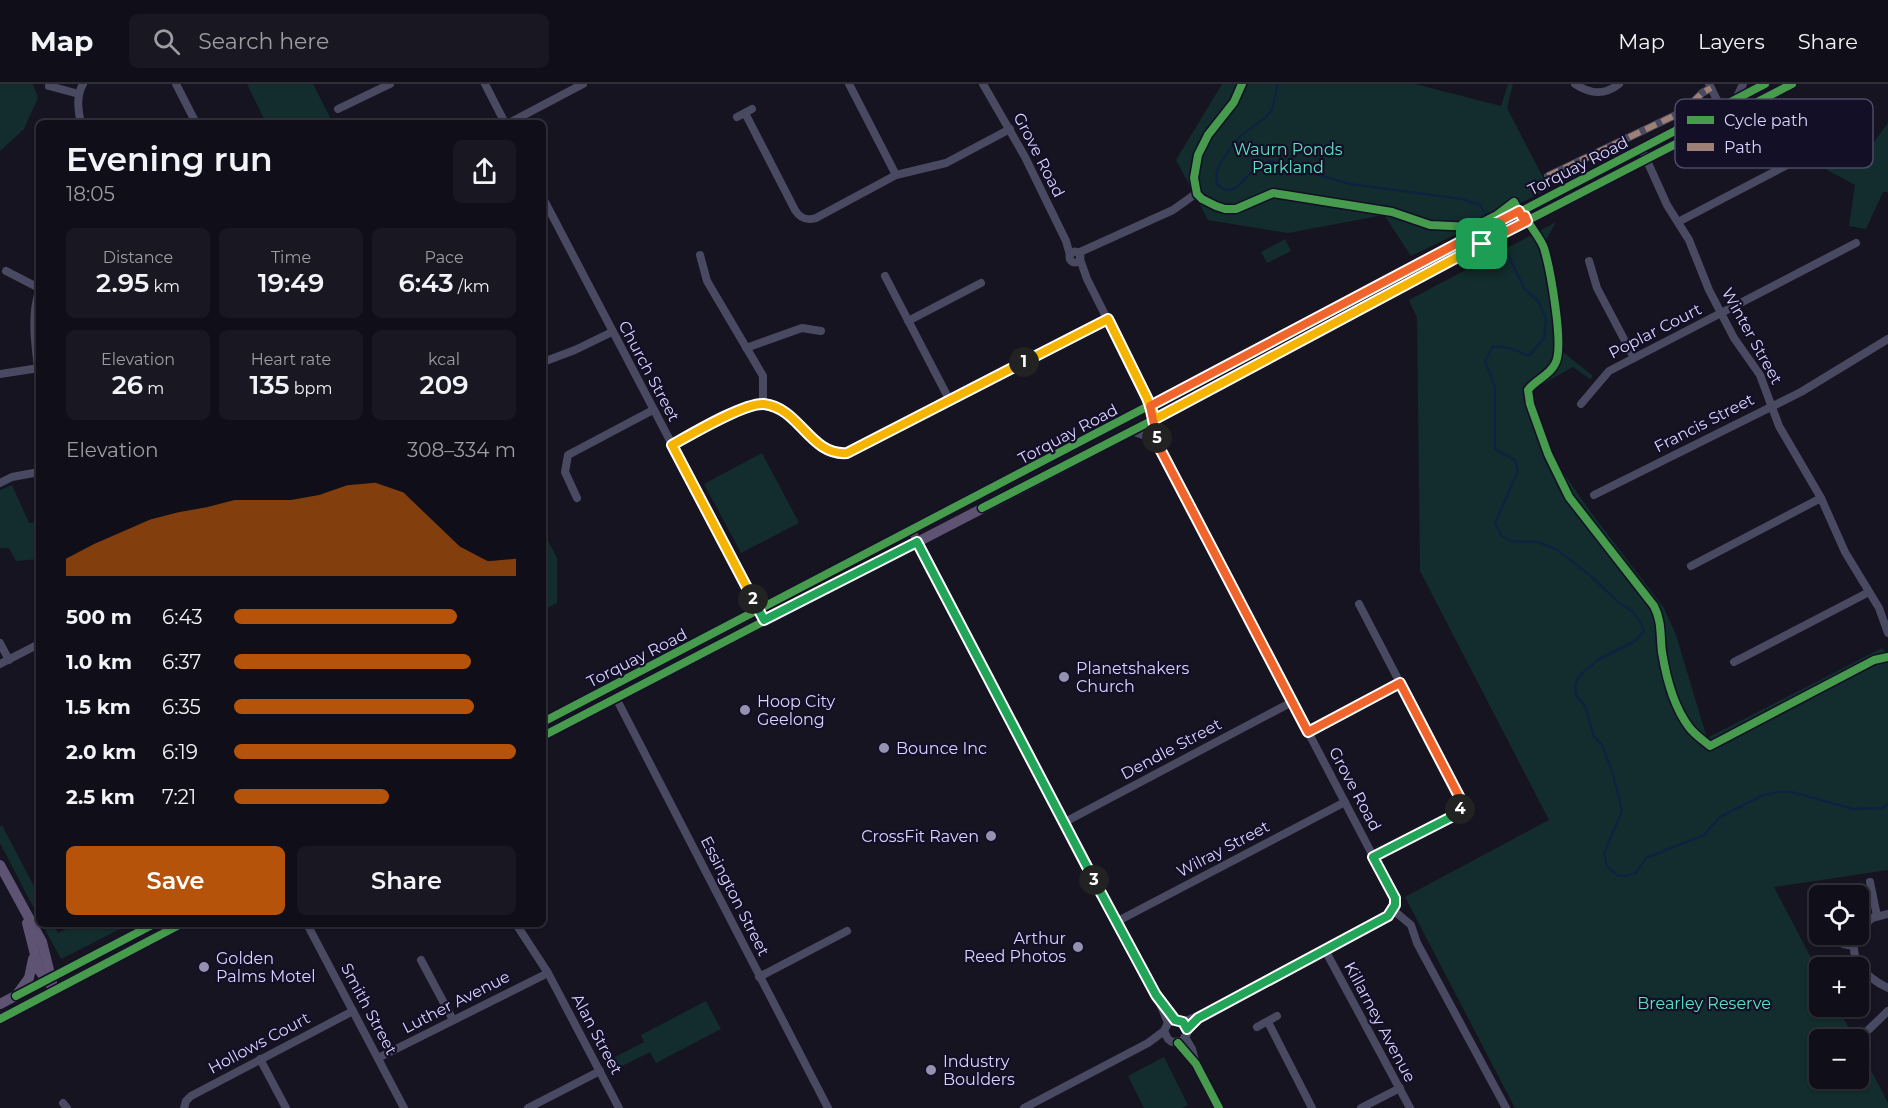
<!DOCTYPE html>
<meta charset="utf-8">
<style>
:root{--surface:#100f19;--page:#191822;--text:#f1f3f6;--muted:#9c9ca2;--line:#302f38;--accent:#b45309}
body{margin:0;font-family:Montserrat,sans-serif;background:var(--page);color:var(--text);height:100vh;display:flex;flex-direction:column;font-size:22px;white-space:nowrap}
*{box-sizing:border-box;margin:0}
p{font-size:20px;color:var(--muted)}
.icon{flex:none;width:33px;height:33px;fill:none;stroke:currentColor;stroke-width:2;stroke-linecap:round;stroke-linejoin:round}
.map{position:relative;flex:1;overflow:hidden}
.details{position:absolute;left:36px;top:36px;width:510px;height:807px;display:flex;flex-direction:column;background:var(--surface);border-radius:9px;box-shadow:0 2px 4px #0004,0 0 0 2px var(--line)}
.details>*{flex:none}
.tools{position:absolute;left:1809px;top:801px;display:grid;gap:12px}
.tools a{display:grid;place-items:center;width:60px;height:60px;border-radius:9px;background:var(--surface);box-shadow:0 2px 4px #0004,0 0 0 2px var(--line);font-size:30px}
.pin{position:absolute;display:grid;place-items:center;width:51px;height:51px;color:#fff;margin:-26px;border-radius:12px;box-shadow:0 3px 9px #0006}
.km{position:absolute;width:30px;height:30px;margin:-15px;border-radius:50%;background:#222;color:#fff;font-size:16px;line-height:30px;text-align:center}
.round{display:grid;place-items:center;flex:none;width:63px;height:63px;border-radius:9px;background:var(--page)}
.headline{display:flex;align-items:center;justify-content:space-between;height:102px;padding:0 30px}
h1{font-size:33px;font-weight:600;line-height:45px}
.figures{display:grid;grid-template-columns:repeat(3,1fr);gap:9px;height:102px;padding:6px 30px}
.figures div{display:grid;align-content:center;border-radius:9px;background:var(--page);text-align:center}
.figures b{font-size:26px;font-weight:600}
.figures small{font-size:16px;font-weight:400}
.figures p{font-size:16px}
.chart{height:168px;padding:12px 30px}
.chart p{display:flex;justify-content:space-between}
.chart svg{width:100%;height:108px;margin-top:6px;fill:var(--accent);opacity:.7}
.action{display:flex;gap:12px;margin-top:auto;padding:12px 30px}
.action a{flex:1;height:69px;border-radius:9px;background:var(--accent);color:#fff;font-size:24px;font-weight:600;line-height:69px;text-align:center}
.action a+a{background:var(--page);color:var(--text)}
ul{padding:0 30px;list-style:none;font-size:20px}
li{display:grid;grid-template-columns:96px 72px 1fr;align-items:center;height:45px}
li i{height:15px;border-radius:8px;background:var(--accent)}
header{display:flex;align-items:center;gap:36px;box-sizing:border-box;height:84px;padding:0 30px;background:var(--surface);border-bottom:2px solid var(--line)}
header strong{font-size:28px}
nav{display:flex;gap:33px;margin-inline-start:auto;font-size:21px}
.search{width:420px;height:54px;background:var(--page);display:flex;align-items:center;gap:15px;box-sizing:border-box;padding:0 21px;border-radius:9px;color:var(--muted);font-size:22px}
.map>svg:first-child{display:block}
.green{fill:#132c2d}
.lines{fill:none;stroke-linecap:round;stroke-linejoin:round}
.stream{stroke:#0d2144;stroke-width:2}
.minor{stroke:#4a4962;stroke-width:8}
.major{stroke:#5e5373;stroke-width:10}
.quiet{stroke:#9e8076;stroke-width:6;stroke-dasharray:12 6;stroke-linecap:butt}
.cycleway-casing{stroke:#130f26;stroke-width:11}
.cycleway{stroke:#469c4c;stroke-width:8}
.split-1-casing{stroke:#fff;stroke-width:12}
.split-2-casing{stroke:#fff;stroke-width:12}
.split-3-casing{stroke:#fff;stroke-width:12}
.split-4-casing{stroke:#fff;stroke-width:12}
.split-5-casing{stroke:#fff;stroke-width:12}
.split-6-casing{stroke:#fff;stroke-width:12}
.split-1{stroke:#f5b400;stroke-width:8}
.split-2{stroke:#f5b400;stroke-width:8}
.split-3{stroke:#22a559;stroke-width:8}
.split-4{stroke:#22a559;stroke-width:8}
.split-5{stroke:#f0652b;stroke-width:8}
.split-6{stroke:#f0652b;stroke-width:8}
.poi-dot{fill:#9591b1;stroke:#130f26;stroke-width:2}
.labels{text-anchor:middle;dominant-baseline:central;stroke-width:4.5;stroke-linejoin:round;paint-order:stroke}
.park-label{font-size:16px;fill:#5fe0c0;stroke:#130f26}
.street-label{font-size:16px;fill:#d9d4ff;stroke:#130f26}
.poi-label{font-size:16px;fill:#d9d4ff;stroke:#130f26;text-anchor:start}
.key{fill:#130f26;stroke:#4e4a67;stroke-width:1.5}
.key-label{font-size:16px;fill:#d9d4ff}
</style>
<header>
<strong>Map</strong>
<div class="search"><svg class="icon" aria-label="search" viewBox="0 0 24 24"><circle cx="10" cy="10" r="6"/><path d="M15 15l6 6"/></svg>Search here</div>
<nav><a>Map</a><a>Layers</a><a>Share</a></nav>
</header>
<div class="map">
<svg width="1888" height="1024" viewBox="0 0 1888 1024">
<rect width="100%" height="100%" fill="#161421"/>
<!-- green -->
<g class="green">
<polygon points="0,0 33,0 38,14 24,45 0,67"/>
<polygon points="247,0 313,0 333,39 266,39"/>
<polygon points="1222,0 1415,0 1501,22 1508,0 1513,0 1507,24 1549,105 1411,172 1384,131 1288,149 1208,136 1176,76"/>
<polygon points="1888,39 1888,108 1883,108 1866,145 1849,142 1855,101 1816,80 1822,68 1865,70"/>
<polygon points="1556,138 1545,158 1563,268 1593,292 1590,295 1573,283 1529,308 1549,368 1590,427 1664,524 1676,551 1707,654 1882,564 1888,570 1888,786 1774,803 1819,889 1820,922 1837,923 1855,955 1820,956 1820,994 1858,994 1859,963 1888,1019 1888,1024 1515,1024 1405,813 1549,736 1420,487 1417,234 1409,216"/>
<polygon points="1285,155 1291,167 1267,179 1261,168"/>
<polygon points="762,369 799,439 741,469 704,400"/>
<polygon points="12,401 29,439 39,438 39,475 16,477 9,464 0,464 0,406"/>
<polygon points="543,447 557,474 557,519 543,526"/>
<polygon points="2,741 39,812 39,834 0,759 0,743"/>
<polygon points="42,840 53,840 58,849 76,840 130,840 61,875"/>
<polygon points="706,917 721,945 656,979 650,968 610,988 605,978 644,958 641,951"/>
<polygon points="1164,973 1188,1021 1182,1024 1144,1024 1128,992"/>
</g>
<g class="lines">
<!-- stream -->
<g class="stream">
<polyline points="1278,0 1272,26 1265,34 1240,52 1229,66 1219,81 1216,92 1217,100 1221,104 1229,106 1237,103 1256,84 1270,77 1350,100 1462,115 1480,121 1492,139"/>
<polyline points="1500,154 1524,204 1539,218 1546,235 1544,254 1529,272 1510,264 1493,262 1485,277 1495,303 1495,365 1515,376 1518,387 1495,439 1501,451 1510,457 1538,458 1556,465 1591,492 1617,517 1633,528 1641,539 1644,547 1635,557 1599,575 1579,592 1575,601 1576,611 1585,622 1594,653 1602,661 1613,690 1622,727 1604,769 1607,782 1617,791 1625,792 1636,789 1646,774 1704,751 1720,733 1763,711 1778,708 1792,708 1853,725 1882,724 1888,720"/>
</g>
<!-- minor -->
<g class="minor">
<polyline points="176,0 196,39"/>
<polyline points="485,0 505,39"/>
<polyline points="849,0 896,91"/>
<polyline points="983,0 1025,73 1066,157 1070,171"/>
<path d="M1575,0C1590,10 1604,12 1619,0"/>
<polyline points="1709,0 1722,26"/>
<polyline points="49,2 79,10"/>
<polyline points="1736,15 1743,0"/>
<polyline points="338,25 390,0"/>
<path d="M745,29L795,126C800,134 806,137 816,134L896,91L946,79L1010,45"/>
<polyline points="737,33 752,25"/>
<path d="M81,39C78,26 76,12 83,0"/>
<polyline points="509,39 583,0"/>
<polyline points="1644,70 1667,121 1689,156 1709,206 1734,254 1760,291 1779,342 1821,414 1845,468 1879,524 1888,549"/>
<polyline points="1548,92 1684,27 1702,9 1711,4"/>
<polyline points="543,114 764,536"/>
<polyline points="1678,138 1810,69"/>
<circle cx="1075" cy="173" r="5.5"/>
<polyline points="1078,169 1173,126 1194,111"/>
<polyline points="700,171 707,197 763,292 763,320"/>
<polyline points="1080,175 1087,195 1151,322 1159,363 1395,814 1395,821 1388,832 1210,927 1183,938"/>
<polyline points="1589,177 1597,204 1634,274"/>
<polyline points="6,187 39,204"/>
<polyline points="885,192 950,317"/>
<polyline points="908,237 981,199"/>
<polyline points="746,264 802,244 821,247"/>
<polyline points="543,278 575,266 612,248"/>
<path d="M38,284C35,258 31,232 39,207"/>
<polyline points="0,290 39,284"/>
<polyline points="1581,320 1609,287 1856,159"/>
<polyline points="1131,347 1143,351 1159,363"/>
<polyline points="672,361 739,326 763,320 791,332 823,364 836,370 847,370 1108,235"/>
<polyline points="0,399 12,393 39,388"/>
<polyline points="1594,411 1801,308 1888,255"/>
<polyline points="577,414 565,388 568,371 653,326"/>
<polyline points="912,447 1137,879 1154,905 1168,939"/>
<polyline points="1691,482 1821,414"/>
<polyline points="1359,520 1461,716 1462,722 1454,731 1373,773"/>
<polyline points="0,559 9,576"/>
<polyline points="1734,578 1869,508"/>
<polyline points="0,580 39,560"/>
<polyline points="616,614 828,1024"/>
<polyline points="1308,648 1400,599"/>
<polyline points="1063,739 1292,618"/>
<polyline points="1870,798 1877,832"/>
<polyline points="1813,816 1820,829"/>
<polyline points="1393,826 1411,841 1417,859 1506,1024"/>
<polyline points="1116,838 1345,718"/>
<polyline points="307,840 404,1024"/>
<polyline points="516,840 548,889 619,1024"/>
<polyline points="1858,848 1872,834 1888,830"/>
<polyline points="1832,850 1843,860 1853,862"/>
<path d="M1857,850C1846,875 1867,894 1888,904"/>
<polyline points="1325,866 1410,1024"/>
<polyline points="421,876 453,936"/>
<polyline points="759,893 847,847"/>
<polyline points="1268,938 1312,1024"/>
<polyline points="1257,943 1277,932"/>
<polyline points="1862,952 1888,927"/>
<polyline points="1185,953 1192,965 1196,980 1219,1024"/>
<polyline points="1178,959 1196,980"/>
<polyline points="378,974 548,889"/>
<polyline points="260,975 286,1024"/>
<polyline points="63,1019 67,1024"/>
<polyline points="184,1024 186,1017 191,1012 353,927"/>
<polyline points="528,1024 600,987"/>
<polyline points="1024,1024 1148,959 1164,947 1168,939 1171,937 1183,938 1187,950 1182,957 1172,958 1168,955 1164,947"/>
<polyline points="1361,1024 1400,1004"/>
</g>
<!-- major -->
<g class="major">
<polyline points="543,638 1765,0"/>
<polyline points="543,652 1155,335 1482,160 1792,0"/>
<polyline points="0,781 42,858 52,898"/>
<polyline points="27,839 39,886 48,899"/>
<polyline points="18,909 29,894 33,875"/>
<polyline points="0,920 154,840"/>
<polyline points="0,935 181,840"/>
</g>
<!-- quiet -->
<polyline class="quiet" points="1548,92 1684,27 1702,9 1711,4"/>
<defs>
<g id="cycleway">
<path d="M1242,0L1234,18L1208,51L1198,71L1194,94L1197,110L1202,115L1216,122L1225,125H1236L1273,109L1392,128L1430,141L1473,143L1497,131L1514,118L1522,133L1525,132C1530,143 1540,153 1544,164C1550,184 1565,264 1555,280C1549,292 1535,296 1528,306L1530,320L1548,370L1569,413L1654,522C1662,537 1660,552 1662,568C1666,593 1674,623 1689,643C1695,651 1703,656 1710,662L1874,576L1888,573"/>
<polyline points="1203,309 1482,160 1792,0"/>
<polyline points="982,424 1155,335"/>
<polyline points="944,512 1137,879 1156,911 1175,936"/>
<polyline points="543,638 1765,0"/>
<polyline points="543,652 917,458"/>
<polyline points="16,912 154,840"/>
<polyline points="0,935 181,840"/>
<polyline points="1178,959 1196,980 1219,1024"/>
</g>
</defs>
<!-- cycleway casing -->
<use href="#cycleway" class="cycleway-casing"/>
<!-- cycleway -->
<use href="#cycleway" class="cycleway"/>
</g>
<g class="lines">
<defs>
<polyline id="split-1" points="1024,278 1108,235 1147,314 1155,335 1482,160"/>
<path id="split-2" d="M753,515L672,361C690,351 745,318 764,320C800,324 810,372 847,369L1024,278"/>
<polyline id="split-3" points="753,515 764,536 917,458 1094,796"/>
<polyline id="split-4" points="1094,796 1156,911 1175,936 1183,938 1187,945 1198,934 1388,832 1395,821 1395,814 1373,773 1455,731 1460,725"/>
<polyline id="split-5" points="1157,354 1159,363 1308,648 1400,599 1461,716 1460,725"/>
<polyline id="split-6" points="1157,354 1150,322 1477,149 1519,127 1522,133 1525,132 1527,137 1482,160"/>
</defs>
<!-- split-1 casing -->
<use href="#split-1" class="split-1-casing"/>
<!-- split-2 casing -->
<use href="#split-2" class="split-2-casing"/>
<!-- split-3 casing -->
<use href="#split-3" class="split-3-casing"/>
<!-- split-4 casing -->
<use href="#split-4" class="split-4-casing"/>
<!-- split-5 casing -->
<use href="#split-5" class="split-5-casing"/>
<!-- split-6 casing -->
<use href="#split-6" class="split-6-casing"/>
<!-- split-1 -->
<use href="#split-1" class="split-1"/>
<!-- split-2 -->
<use href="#split-2" class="split-2"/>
<!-- split-3 -->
<use href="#split-3" class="split-3"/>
<!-- split-4 -->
<use href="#split-4" class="split-4"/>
<!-- split-5 -->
<use href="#split-5" class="split-5"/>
<!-- split-6 -->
<use href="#split-6" class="split-6"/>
</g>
<!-- markers -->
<g class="poi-dot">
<circle cx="1064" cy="593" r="6"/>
<circle cx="745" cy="626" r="6"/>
<circle cx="884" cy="664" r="6"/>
<circle cx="991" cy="752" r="6"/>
<circle cx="1078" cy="863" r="6"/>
<circle cx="204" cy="883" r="6"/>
<circle cx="931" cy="986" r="6"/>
</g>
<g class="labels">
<!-- park labels -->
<g class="park-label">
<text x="1288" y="65">Waurn Ponds<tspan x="1288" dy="18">Parkland</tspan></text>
<text x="1704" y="919">Brearley Reserve</text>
</g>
<!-- street labels -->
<g class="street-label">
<text transform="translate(1039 71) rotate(63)">Grove Road</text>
<text transform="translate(1578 82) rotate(-27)">Torquay Road</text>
<text transform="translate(1655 247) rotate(-27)">Poplar Court</text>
<text transform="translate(1752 252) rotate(61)">Winter Street</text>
<text transform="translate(649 287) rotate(62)">Church Street</text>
<text transform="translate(1704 339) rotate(-27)">Francis Street</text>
<text transform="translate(1068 350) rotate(-28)">Torquay Road</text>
<text transform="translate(637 574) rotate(-27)">Torquay Road</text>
<text transform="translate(1171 665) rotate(-28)">Dendle Street</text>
<text transform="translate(1355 705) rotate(62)">Grove Road</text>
<text transform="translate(1223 765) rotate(-28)">Wilray Street</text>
<text transform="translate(735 812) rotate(63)">Essington Street</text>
<text transform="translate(456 918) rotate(-27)">Luther Avenue</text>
<text transform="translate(369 925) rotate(62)">Smith Street</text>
<text transform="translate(1380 938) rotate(62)">Killarney Avenue</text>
<text transform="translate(597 950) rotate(62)">Alan Street</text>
<text transform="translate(259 959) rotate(-28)">Hollows Court</text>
</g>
<!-- poi labels -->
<g class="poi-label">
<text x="1076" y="584">Planetshakers<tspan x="1076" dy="18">Church</tspan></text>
<text x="757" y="617">Hoop City<tspan x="757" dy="18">Geelong</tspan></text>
<text x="896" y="664">Bounce Inc</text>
<text x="979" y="752" text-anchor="end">CrossFit Raven</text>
<text x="1066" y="854" text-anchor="end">Arthur<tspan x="1066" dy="18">Reed Photos</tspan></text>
<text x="216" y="874">Golden<tspan x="216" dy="18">Palms Motel</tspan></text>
<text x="943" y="977">Industry<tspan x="943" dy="18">Boulders</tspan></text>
</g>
</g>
<!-- legend -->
<rect x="1675" y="15" width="198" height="69" rx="9" class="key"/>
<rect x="1687" y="32" width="27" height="8" fill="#469c4c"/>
<rect x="1687" y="59" width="27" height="8" fill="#9e8076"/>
<g class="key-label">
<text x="1724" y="42">Cycle path</text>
<text x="1724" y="69">Path</text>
</g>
</svg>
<div class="tools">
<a><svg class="icon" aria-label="locate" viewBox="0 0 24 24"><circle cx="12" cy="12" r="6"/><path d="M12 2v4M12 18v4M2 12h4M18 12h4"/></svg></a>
<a>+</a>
<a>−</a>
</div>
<div class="pin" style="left:1482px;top:160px;background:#1e9e55"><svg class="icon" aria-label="arrive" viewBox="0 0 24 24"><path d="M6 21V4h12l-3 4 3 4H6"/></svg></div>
<b class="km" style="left:1024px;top:278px">1</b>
<b class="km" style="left:753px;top:515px">2</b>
<b class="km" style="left:1094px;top:796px">3</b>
<b class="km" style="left:1460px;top:725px">4</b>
<b class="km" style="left:1157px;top:354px">5</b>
<section class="details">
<div class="headline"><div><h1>Evening run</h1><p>18:05</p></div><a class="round"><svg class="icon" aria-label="share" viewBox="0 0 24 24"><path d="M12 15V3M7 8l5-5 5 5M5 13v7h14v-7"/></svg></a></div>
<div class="figures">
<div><p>Distance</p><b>2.95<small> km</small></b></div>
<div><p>Time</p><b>19:49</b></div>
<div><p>Pace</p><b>6:43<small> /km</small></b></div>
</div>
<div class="figures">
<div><p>Elevation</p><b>26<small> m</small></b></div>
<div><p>Heart rate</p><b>135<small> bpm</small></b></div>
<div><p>kcal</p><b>209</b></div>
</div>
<div class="chart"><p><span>Elevation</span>308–334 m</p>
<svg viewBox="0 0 160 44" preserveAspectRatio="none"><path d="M0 44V37L10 31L20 26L30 21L40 18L50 16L60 13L70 13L80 13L90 11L100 7L110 6L120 10L130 21L140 32L150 38L160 37V44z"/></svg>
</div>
<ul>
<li><b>500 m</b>6:43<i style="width:79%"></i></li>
<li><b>1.0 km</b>6:37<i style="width:84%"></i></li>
<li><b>1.5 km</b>6:35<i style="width:85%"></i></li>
<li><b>2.0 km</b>6:19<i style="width:100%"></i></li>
<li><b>2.5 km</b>7:21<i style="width:55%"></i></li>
</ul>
<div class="action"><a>Save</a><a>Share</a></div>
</section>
</div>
